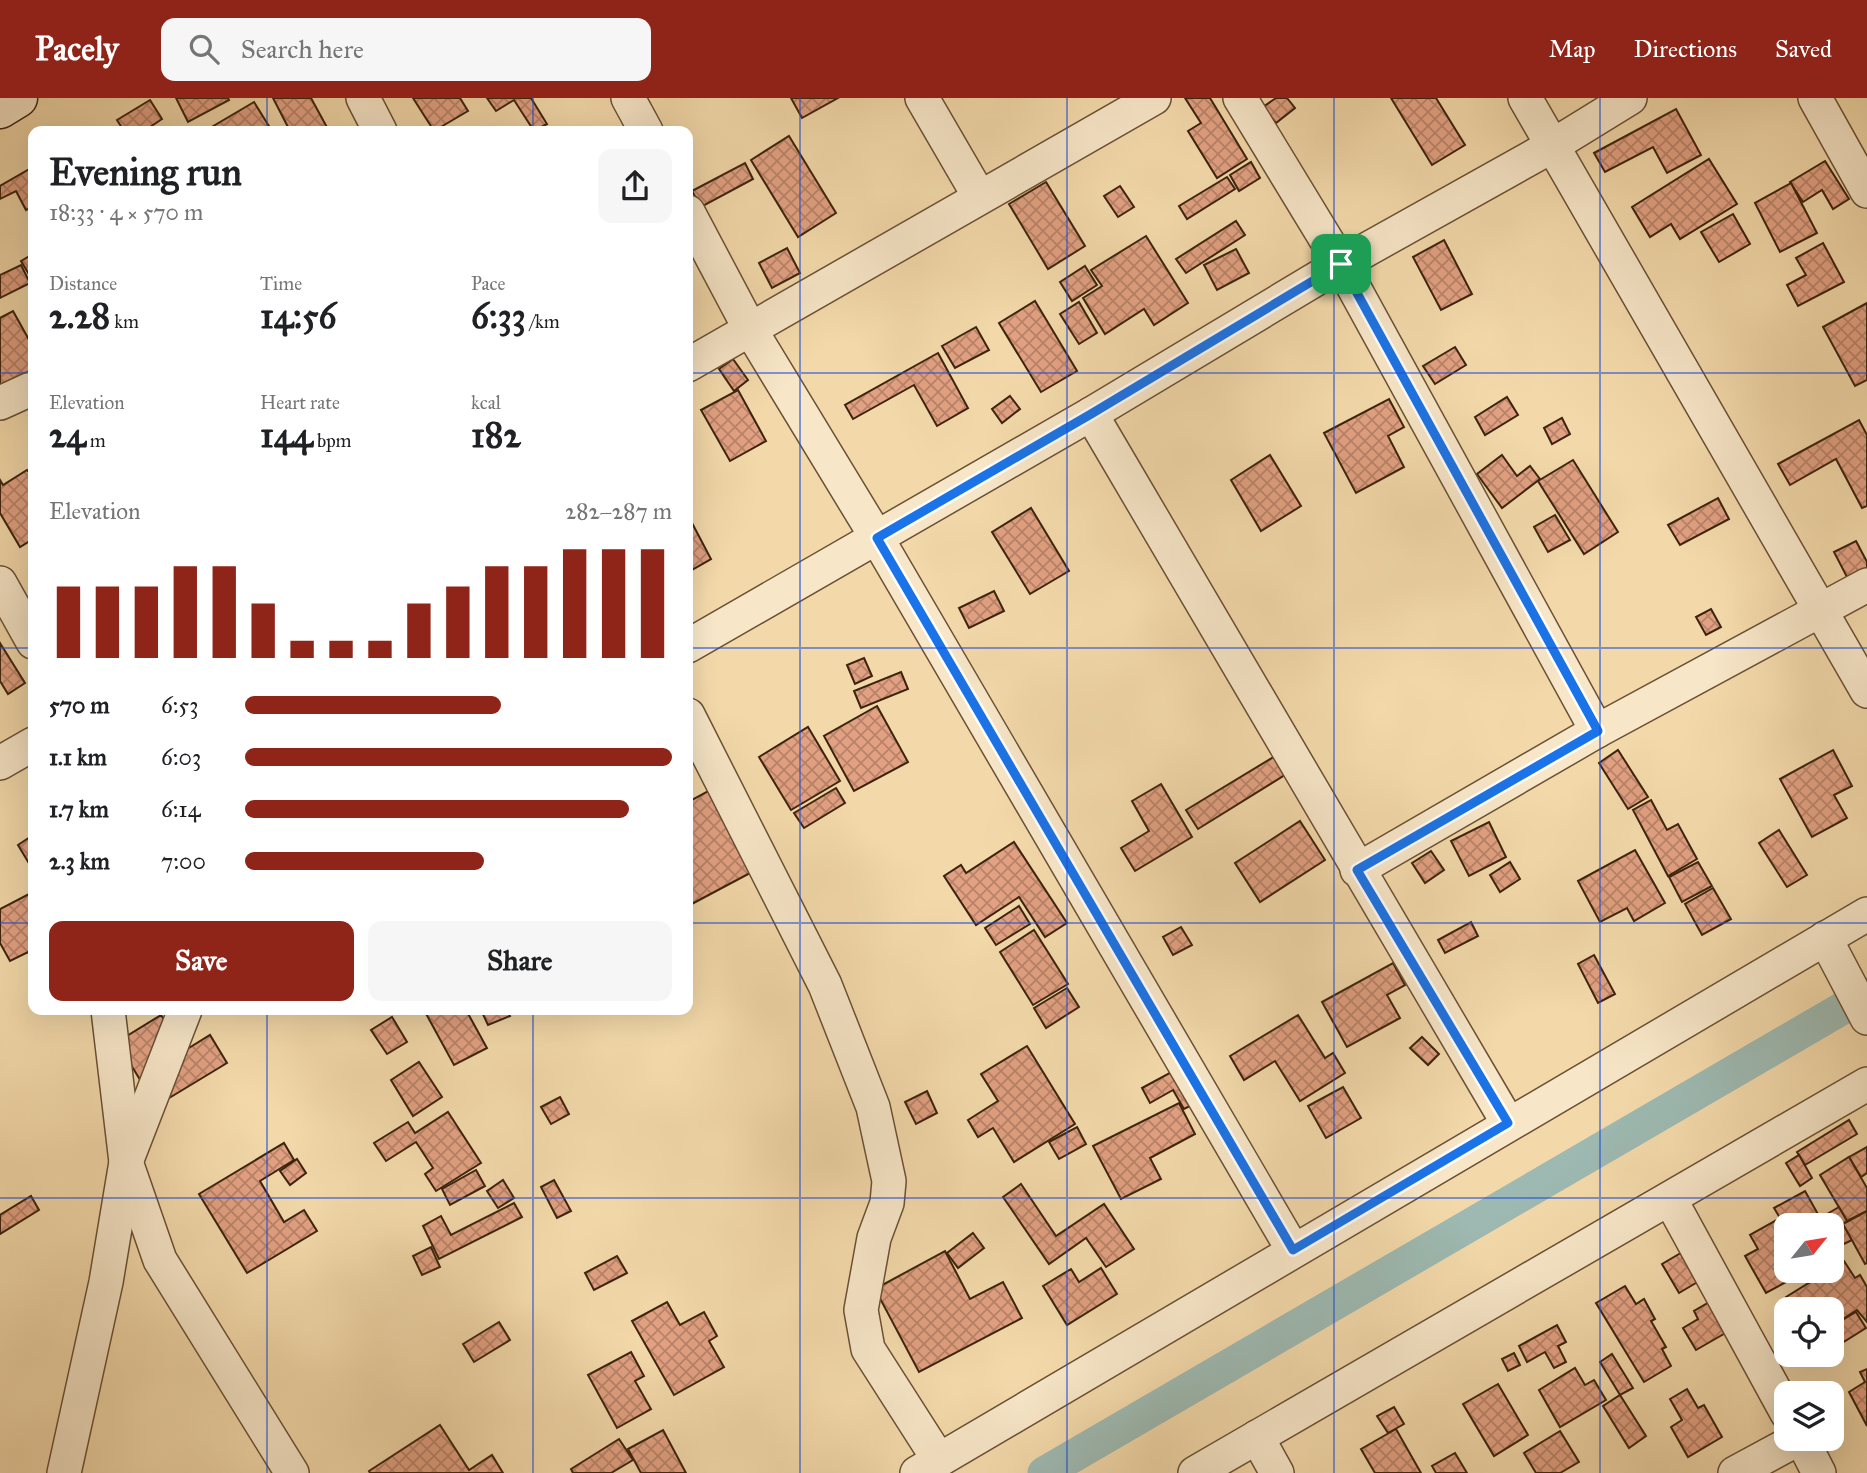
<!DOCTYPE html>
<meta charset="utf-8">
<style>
:root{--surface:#fff;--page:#f6f6f6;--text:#202124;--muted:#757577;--accent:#8f2418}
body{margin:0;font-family:"IM FELL Great Primer",serif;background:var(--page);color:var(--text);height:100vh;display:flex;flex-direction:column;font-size:26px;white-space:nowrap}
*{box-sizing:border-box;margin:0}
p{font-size:23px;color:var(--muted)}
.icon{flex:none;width:38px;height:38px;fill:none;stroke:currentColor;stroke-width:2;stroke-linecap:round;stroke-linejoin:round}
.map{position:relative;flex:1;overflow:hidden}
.side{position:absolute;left:28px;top:28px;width:665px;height:889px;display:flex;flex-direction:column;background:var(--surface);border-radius:14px;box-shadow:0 7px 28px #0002}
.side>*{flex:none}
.needle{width:46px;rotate:60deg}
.tools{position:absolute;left:1774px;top:1115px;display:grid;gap:14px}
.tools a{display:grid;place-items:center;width:70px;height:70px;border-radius:14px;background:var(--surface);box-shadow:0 7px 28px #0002;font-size:35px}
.pin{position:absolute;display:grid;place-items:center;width:60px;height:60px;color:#fff;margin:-30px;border-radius:14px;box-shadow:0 4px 10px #0006}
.round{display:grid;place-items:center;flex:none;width:74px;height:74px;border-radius:14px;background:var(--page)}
.head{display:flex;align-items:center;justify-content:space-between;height:119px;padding:0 21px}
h1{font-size:38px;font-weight:700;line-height:52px}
.stats{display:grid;grid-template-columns:repeat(3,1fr);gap:10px;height:119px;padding:7px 21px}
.stats div{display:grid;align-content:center}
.stats b{font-size:35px;font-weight:700}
.stats small{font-size:19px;font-weight:400}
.stats p{font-size:19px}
.chart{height:196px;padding:14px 21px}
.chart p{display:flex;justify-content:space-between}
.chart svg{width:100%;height:126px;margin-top:7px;stroke:var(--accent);stroke-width:6}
.action{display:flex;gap:14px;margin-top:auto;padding:14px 21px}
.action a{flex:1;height:80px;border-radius:14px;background:var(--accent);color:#fff;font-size:28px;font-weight:700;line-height:80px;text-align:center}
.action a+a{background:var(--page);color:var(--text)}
ul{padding:0 21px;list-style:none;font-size:23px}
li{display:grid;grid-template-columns:112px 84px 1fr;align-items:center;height:52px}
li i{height:18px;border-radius:9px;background:var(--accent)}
header{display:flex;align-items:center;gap:42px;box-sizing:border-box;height:98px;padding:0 35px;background:var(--accent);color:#fff}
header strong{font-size:33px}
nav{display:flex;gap:38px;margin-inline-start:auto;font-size:24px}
.search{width:490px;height:63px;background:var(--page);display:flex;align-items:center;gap:18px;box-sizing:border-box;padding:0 24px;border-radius:14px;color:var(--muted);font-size:26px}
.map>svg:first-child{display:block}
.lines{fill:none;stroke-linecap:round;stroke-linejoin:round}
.canal{stroke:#9db9b1;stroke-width:33}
.building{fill:url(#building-cross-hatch);stroke:#3c230d;stroke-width:2}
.street-casing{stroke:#6a5034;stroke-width:36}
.secondary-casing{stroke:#3c230d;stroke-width:41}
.street{stroke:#f7e6c8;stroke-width:33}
.secondary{stroke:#f7e6c8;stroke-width:38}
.route-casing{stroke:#fff;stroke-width:14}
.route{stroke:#1a73e8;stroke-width:9}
.grid{fill:none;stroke:#1d4ed8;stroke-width:2;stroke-opacity:0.55}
</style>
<header>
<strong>Pacely</strong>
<div class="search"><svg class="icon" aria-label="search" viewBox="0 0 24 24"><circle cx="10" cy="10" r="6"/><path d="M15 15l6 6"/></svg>Search here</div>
<nav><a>Map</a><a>Directions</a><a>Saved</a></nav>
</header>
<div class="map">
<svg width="1867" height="1375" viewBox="0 0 1867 1375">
<defs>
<pattern id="building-cross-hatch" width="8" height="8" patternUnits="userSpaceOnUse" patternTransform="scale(1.75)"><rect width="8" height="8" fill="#e2a182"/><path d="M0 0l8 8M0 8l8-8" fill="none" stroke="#b88369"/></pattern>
</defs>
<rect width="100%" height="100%" fill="#f3d9aa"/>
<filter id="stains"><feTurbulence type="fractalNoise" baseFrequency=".00286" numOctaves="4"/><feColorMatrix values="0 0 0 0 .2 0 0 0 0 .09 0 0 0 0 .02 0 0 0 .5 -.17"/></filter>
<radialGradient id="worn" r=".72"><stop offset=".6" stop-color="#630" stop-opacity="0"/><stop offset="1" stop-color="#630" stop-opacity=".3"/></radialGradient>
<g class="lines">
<!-- canal -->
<polyline class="canal" points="1044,1375 1867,896"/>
</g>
<!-- building -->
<g class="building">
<polygon points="176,0 228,0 229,2 188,24"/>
<polygon points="273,0 311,0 329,33 290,33"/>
<polygon points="413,0 460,0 468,13 434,33"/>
<polygon points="487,0 531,0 547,26 534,33 514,2 496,13"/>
<polygon points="791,0 838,0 802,20"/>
<polygon points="1185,0 1210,0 1247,61 1217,80 1188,33 1201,25"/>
<polygon points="1276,0 1287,0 1295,10 1276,25 1263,9"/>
<polygon points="1391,0 1436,0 1465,47 1432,67"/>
<polygon points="150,2 162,21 144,33 124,33 117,22"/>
<polygon points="254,4 272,33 205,33"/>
<polygon points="1676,11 1701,57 1667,75 1653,49 1605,74 1594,55"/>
<polygon points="789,38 836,115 798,139 751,62"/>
<polygon points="1709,61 1737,106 1680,141 1671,126 1650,139 1632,109"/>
<polygon points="1825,63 1849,101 1833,111 1822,92 1803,104 1790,84"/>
<polygon points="1251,64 1260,80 1239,93 1230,77"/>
<polygon points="745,65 753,81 701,109 692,93"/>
<polygon points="33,69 33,108 26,112 16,93 0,101 0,88"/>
<polygon points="1227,79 1235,91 1187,121 1179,108"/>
<polygon points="1046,84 1085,148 1048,171 1009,106"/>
<polygon points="1791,85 1817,135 1780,154 1755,105"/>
<polygon points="1120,88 1134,109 1118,119 1104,98"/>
<polygon points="1733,116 1750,146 1719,164 1701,134"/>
<polygon points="1236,123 1245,137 1186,175 1176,161"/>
<polygon points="1146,138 1188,205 1154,227 1144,211 1105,236 1083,200 1102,188 1091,172"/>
<polygon points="1444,142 1472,196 1441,212 1413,159"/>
<polygon points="1823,145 1844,184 1798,208 1787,187 1806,177 1796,160"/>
<polygon points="787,150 800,175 772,190 759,165"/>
<polygon points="1236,151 1249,175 1217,192 1204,167"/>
<polygon points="33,156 33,183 21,163"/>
<polygon points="21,167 30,185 0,200 0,177"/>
<polygon points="1085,168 1097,187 1072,203 1060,184"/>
<polygon points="1035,203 1077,273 1041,294 999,225"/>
<polygon points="1079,204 1097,235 1079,246 1060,216"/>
<polygon points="1867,205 1867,282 1855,288 1823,229"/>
<polygon points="13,213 33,249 33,284 0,296 0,220"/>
<polygon points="976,229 989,252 955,270 942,248"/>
<polygon points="1455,249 1466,267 1435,286 1423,268"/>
<polygon points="938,255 968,310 937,328 914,287 853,321 845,307"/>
<polygon points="733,261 748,282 734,293 719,271"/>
<polygon points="738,292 766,343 730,363 701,312"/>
<polygon points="1010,298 1020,311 1002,325 992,311"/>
<polygon points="1507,299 1518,317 1485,337 1475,319"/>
<polygon points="1389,301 1404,329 1388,338 1404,369 1356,395 1324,335"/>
<polygon points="1562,320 1570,336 1552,346 1544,330"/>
<polygon points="1859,322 1867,337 1867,408 1862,410 1836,361 1790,387 1778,366"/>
<polygon points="1270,357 1301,408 1261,433 1231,382"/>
<polygon points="1502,357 1517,378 1530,368 1540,381 1502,410 1477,376"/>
<polygon points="1573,362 1618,434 1584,456 1538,383"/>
<polygon points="27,372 33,378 33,417 31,418 33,441 20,449 0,415 0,382 3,387"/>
<polygon points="1718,400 1729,421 1680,447 1668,427"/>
<polygon points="1031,410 1069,473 1030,496 992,434"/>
<polygon points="1555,417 1570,442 1548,454 1534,429"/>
<polygon points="692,425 711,461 690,473 688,427"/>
<polygon points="1856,443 1867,464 1867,473 1849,483 1834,454"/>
<polygon points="994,493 1004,513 969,530 959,510"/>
<polygon points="1711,511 1721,529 1706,537 1696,519"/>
<polygon points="0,545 25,585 8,596 0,583"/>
<polygon points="864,560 872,578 855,586 847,567"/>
<polygon points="901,574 908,591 861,610 854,593"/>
<polygon points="877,608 908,664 854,693 824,638"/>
<polygon points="808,629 840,683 791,712 759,659"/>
<polygon points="1290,649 1301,667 1198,731 1186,712"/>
<polygon points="1618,652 1648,699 1628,711 1599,665"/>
<polygon points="1833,652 1852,688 1834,697 1847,720 1812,739 1780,681"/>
<polygon points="1161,686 1192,739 1135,773 1121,750 1149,733 1132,703"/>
<polygon points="836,690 845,705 804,730 794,715"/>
<polygon points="710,692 752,774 688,808 688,704"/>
<polygon points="1651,702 1667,732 1678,726 1697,761 1668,778 1633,712"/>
<polygon points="1300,723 1325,762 1260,804 1235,765"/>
<polygon points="1489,724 1506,759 1469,778 1451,743"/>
<polygon points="1779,732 1807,777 1787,789 1759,745"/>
<polygon points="33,737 33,772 18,747"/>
<polygon points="1014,744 1067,825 1045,839 1019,799 976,827 944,778 961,767 966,775"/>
<polygon points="1635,752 1665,805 1634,823 1627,810 1600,824 1578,783"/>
<polygon points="1431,753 1444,772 1425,785 1412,765"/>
<polygon points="1510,764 1520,781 1500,794 1490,777"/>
<polygon points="1698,764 1712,788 1682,804 1669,779"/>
<polygon points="1713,790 1731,821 1702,837 1685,806"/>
<polygon points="33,794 33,863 28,854 10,863 0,845 0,811"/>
<polygon points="1019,808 1030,826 996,847 985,830"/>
<polygon points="1471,824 1478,838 1445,855 1438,842"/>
<polygon points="1181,829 1192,847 1173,857 1163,839"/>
<polygon points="1034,832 1068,886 1033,907 1000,854"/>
<polygon points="1594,857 1615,896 1598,905 1578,866"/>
<polygon points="1393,865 1405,887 1387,897 1400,920 1347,949 1322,904"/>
<polygon points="1067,890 1079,909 1046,930 1034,910"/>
<polygon points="424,912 466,912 487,950 454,967"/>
<polygon points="481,912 507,912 510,918 488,927"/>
<polygon points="161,917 184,953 210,937 227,965 156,1008 117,944"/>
<polygon points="1298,917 1325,960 1333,955 1345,975 1300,1003 1275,963 1244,982 1230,958"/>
<polygon points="392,919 407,944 387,956 371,932"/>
<polygon points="1422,939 1439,956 1428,967 1410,950"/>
<polygon points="1027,948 1075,1026 1014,1064 993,1030 978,1039 968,1022 998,1003 981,976"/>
<polygon points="419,964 442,999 413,1018 391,982"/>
<polygon points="1177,971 1196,1005 1184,1011 1173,992 1150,1005 1142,990"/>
<polygon points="1343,989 1361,1020 1326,1040 1308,1008"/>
<polygon points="927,993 937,1015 916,1026 905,1004"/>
<polygon points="560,999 569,1016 551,1026 541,1009"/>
<polygon points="1179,1005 1195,1036 1150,1060 1161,1081 1121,1101 1093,1048"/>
<polygon points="448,1014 481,1065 436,1093 425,1076 433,1070 416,1044 386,1063 374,1045 408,1024 415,1035"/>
<polygon points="1849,1022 1857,1036 1805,1067 1797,1054"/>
<polygon points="1077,1029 1086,1046 1059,1061 1049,1044"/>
<polygon points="284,1045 294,1062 260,1083 284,1124 304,1112 317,1133 247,1175 199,1096"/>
<polygon points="1867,1049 1867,1075 1861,1079 1849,1059"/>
<polygon points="1799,1057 1812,1080 1800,1088 1786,1065"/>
<polygon points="1849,1059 1867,1090 1867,1113 1847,1123 1820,1077"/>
<polygon points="297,1061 306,1075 290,1087 280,1073"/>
<polygon points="476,1072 485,1088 450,1107 442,1091"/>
<polygon points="503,1082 514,1100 498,1110 487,1093"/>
<polygon points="554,1082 571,1113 557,1120 541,1089"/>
<polygon points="1021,1086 1056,1138 1104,1106 1134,1151 1106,1169 1086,1140 1049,1166 1003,1099"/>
<polygon points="1805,1093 1824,1127 1787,1127 1787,1172 1799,1172 1801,1176 1766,1195 1745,1158 1758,1151 1750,1137 1780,1120 1774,1110"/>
<polygon points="31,1098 39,1112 0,1136 0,1117"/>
<polygon points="514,1105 522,1119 439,1161 423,1128 441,1118 451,1137"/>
<polygon points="1839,1109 1847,1123 1843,1126 1852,1142 1836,1150 1832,1143 1832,1127 1824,1127 1820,1120"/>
<polygon points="1867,1113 1867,1165 1865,1166 1843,1126"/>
<polygon points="973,1135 984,1150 958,1170 947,1155"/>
<polygon points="431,1149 440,1169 422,1177 413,1158"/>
<polygon points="945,1153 970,1201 1003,1184 1022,1220 919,1274 875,1191"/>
<polygon points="1684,1153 1701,1182 1679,1195 1662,1166"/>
<polygon points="617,1158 627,1175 594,1192 585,1175"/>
<polygon points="1844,1163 1855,1180 1860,1177 1867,1189 1867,1224 1857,1212 1832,1228 1832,1211 1793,1211 1786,1199"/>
<polygon points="1101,1170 1117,1196 1067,1227 1043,1188 1071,1171 1079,1184"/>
<polygon points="1625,1188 1636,1206 1644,1201 1655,1221 1651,1223 1666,1249 1662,1251 1671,1268 1644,1284 1596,1205"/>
<polygon points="1711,1203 1729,1233 1696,1252 1683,1230 1698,1221 1694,1213"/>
<polygon points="667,1204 680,1227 704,1214 717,1238 709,1243 724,1269 674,1297 632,1223"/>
<polygon points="1856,1214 1866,1230 1834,1250 1832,1228"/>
<polygon points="499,1224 510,1242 474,1264 463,1246"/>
<polygon points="1557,1227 1566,1244 1558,1248 1566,1264 1554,1270 1545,1254 1527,1264 1519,1248"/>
<polygon points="631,1254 644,1278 635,1283 651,1311 617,1330 588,1277"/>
<polygon points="1514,1255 1520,1267 1508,1273 1502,1261"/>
<polygon points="1612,1256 1633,1290 1620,1297 1600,1264"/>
<polygon points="1575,1270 1585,1287 1594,1282 1606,1302 1560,1329 1539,1292"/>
<polygon points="1867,1271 1867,1328 1849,1294 1865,1284 1860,1274"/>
<polygon points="1498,1286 1528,1337 1494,1358 1463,1306"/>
<polygon points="1687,1291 1698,1310 1704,1307 1722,1339 1688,1359 1671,1329 1682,1322 1670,1301"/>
<polygon points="1620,1297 1646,1338 1629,1350 1603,1308"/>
<polygon points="1394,1309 1404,1326 1388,1335 1377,1318"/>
<polygon points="440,1327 469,1372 492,1357 503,1375 370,1375 369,1373"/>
<polygon points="1396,1331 1421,1375 1375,1375 1361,1351"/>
<polygon points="663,1332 686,1375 641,1375 628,1351"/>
<polygon points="1560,1333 1579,1364 1560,1375 1536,1375 1524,1355"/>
<polygon points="619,1341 633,1362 611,1375 573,1375 571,1371"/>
<polygon points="1455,1355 1467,1375 1436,1375 1432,1368"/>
</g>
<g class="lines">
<defs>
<g id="street">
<polyline points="363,0 380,33"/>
<polyline points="628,0 646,33"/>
<polyline points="922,0 979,98"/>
<polyline points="1240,0 1341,166 1597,633"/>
<polyline points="1525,0 1867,593"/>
<polyline points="1815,0 1867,93"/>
<polyline points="688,114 750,231 877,440 1293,1152"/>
<polyline points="688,267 1154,0"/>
<polyline points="0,305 33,290"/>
<polyline points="1091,316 1508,1025"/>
<polyline points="0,485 33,544"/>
<polyline points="688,548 1091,316 1341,166 1552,48 1630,0"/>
<polyline points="688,617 825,887 873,1009 889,1083 887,1105 874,1140 861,1212 868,1251 939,1362"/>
<polyline points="0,665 33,646"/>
<polyline points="1357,772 1597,633 1867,487"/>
<polyline points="1825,840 1867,920"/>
<polyline points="108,912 126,1064 160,1162 292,1375"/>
<polyline points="1670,1101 1787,1315"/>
<polyline points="1257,1339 1277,1375"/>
<polyline points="1801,1340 1819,1375"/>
<polyline points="64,1375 106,1184 126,1064 185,912"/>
<polyline points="917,1375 1867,816"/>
<polyline points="1195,1375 1867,986"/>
<polyline points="1735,1375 1800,1340"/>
</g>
<polyline id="secondary" points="0,11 18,0"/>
</defs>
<!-- street casing -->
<use href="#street" class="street-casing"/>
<!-- secondary casing -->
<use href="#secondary" class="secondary-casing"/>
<!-- street -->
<use href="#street" class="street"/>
<!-- secondary -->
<use href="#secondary" class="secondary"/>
</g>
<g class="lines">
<defs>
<polygon id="route" points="1341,166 1598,633 1357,772 1508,1025 1293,1152 877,440 1091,316"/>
</defs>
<!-- route casing -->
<use href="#route" class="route-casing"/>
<!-- route -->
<use href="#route" class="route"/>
</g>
<!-- grid -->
<path class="grid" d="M267,0V33M533,0V33M800,0V1375M1067,0V1375M1334,0V1375M1600,0V1375M0,275H33M688,275H1867M0,550H33M688,550H1867M0,825H33M688,825H1867M267,912V1375M533,912V1375M0,1100H1867"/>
<rect width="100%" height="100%" filter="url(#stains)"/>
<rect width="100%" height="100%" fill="url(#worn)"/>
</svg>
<div class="tools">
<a><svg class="needle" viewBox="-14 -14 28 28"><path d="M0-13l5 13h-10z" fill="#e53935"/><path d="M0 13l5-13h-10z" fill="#757577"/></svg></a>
<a><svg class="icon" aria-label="locate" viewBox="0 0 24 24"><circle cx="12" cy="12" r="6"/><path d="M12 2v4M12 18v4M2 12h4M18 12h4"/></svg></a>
<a><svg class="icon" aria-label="layers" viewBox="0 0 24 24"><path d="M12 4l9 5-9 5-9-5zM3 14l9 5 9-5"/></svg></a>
</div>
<div class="pin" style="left:1341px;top:166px;background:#1e9e55"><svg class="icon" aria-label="arrive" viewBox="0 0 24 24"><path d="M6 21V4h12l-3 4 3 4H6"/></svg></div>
<section class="side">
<div class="head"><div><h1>Evening run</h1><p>18:33 · 4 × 570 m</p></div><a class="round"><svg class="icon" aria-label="share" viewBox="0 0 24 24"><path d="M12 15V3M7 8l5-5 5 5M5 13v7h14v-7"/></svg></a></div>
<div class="stats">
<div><p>Distance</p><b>2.28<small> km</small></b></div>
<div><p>Time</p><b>14:56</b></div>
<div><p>Pace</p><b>6:33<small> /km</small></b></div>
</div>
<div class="stats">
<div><p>Elevation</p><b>24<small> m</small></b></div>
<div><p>Heart rate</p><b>144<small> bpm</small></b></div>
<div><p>kcal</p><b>182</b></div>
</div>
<div class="chart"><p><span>Elevation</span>282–287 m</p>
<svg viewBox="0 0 160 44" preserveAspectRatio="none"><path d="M5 44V19M15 44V19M25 44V19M35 44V12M45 44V12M55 44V25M65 44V38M75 44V38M85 44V38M95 44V25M105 44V19M115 44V12M125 44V12M135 44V6M145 44V6M155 44V6"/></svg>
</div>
<ul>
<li><b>570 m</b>6:53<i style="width:60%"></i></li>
<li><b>1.1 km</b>6:03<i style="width:100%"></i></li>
<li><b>1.7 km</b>6:14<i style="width:90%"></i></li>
<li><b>2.3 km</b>7:00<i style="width:56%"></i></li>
</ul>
<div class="action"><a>Save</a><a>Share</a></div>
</section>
</div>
